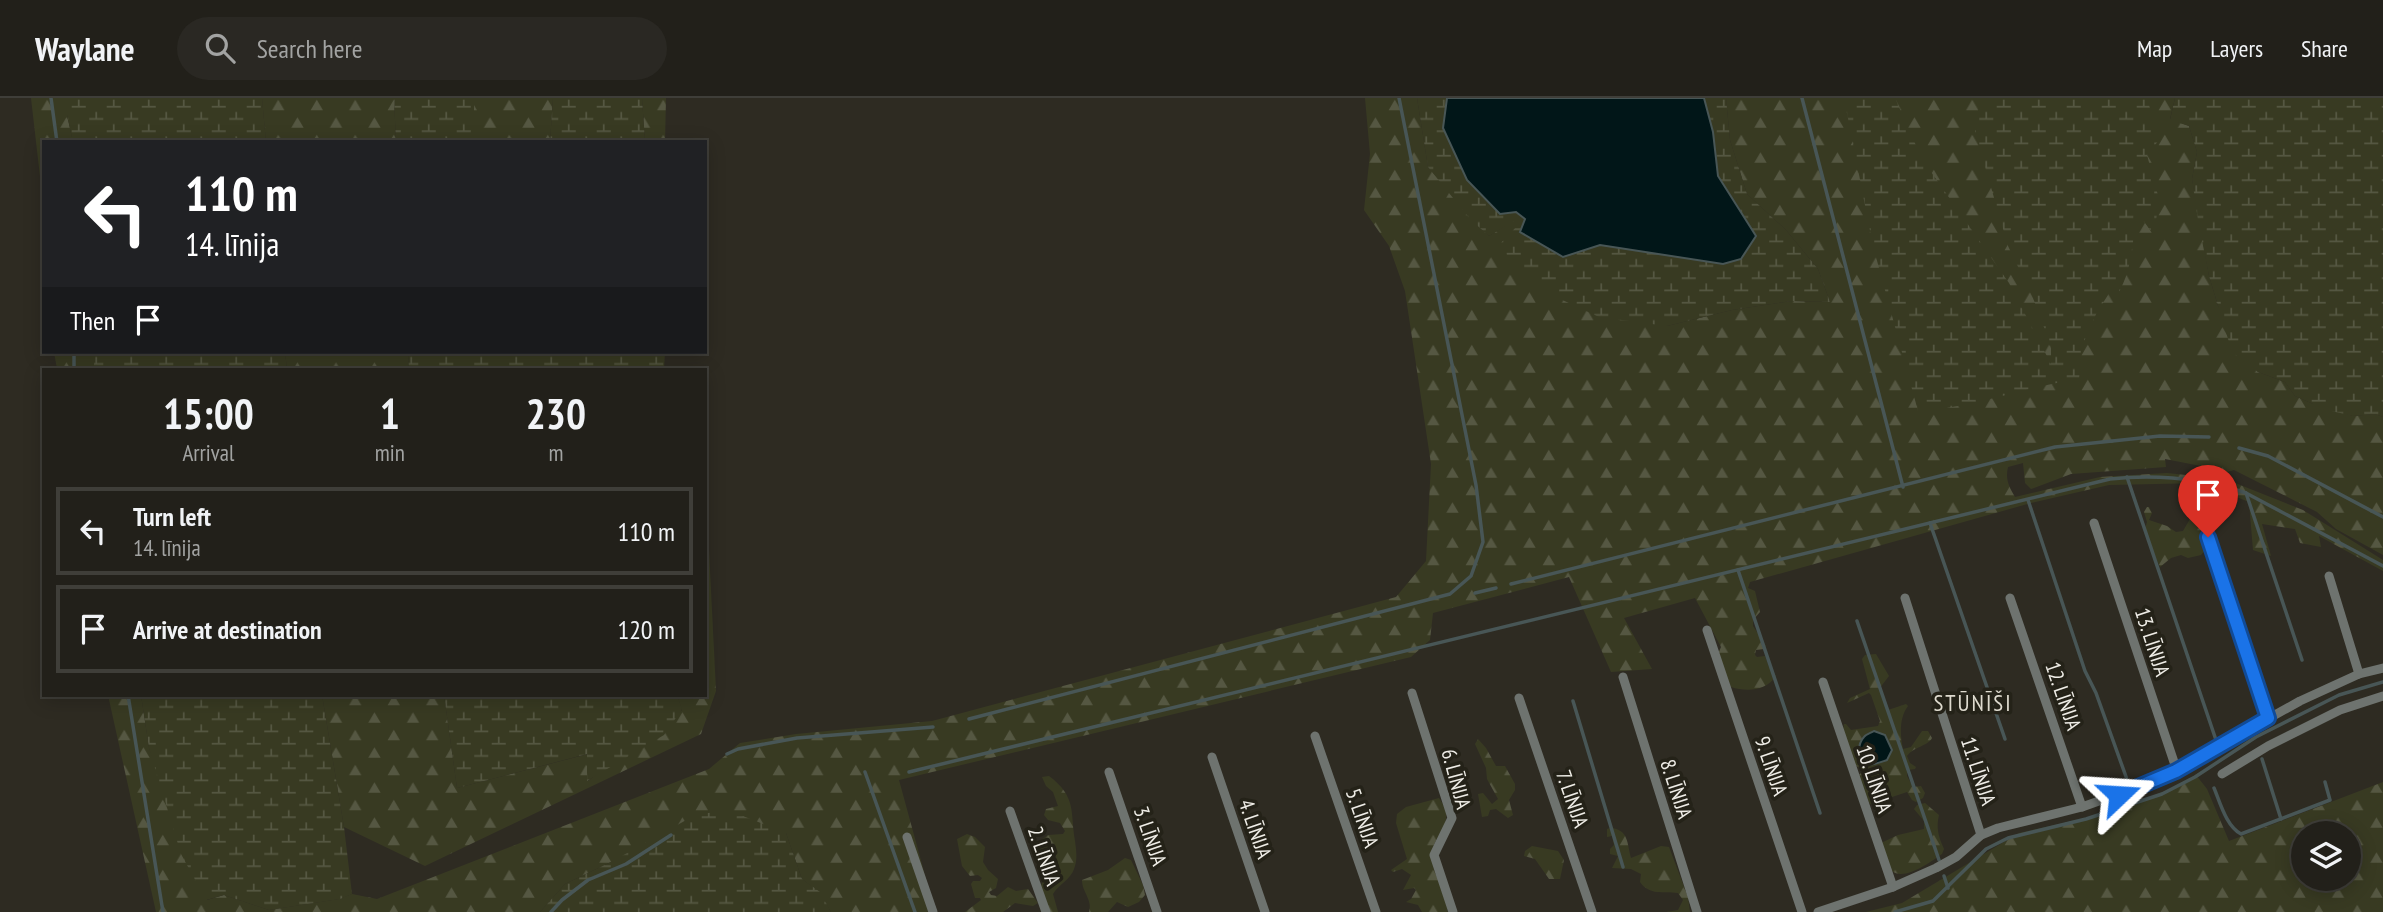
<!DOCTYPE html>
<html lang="en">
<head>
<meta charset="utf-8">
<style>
	body { margin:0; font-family:"PT Sans Narrow",sans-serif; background:#2a2823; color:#f1f3f6; height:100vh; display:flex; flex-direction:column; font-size:26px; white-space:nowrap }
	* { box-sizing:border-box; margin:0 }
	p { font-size:23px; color:#a2a3a2 }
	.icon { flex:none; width:38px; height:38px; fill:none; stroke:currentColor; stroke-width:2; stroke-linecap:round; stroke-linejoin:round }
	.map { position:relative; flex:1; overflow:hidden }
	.panel { position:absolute; left:42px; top:270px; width:665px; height:329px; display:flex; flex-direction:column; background:#22201a; border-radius:0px; box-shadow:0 4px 18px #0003,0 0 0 2px #3f3e39 }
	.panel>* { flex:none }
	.guide { position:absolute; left:42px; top:42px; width:665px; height:214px; border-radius:0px; box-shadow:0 4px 18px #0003,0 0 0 2px #3f3e39; background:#202124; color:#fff; overflow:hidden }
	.tools { position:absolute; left:2291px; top:723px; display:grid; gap:14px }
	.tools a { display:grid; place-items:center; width:70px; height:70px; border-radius:50%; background:#22201a; box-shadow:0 4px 18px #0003,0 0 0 2px #3f3e39; font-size:35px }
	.pin { position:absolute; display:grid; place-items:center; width:60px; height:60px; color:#fff; margin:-72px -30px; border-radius:50% 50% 50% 0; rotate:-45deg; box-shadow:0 0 7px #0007 }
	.pin .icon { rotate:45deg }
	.me { position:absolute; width:77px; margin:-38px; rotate:70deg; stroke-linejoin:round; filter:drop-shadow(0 0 5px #0008) }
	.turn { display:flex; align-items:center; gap:24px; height:147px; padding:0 28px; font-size:32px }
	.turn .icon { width:91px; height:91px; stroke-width:2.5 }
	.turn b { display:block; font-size:49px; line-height:60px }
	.then { display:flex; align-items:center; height:66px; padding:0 28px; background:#0003; gap:14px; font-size:26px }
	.eta { display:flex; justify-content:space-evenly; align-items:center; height:119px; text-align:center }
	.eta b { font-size:42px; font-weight:800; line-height:49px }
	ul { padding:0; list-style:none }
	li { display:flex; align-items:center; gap:21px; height:88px; margin:0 14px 10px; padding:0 14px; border:4px solid #3f3e39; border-radius:0px }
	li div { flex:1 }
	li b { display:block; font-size:26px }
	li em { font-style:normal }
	header { display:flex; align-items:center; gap:42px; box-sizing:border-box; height:98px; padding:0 35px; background:#22201a; border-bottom:2px solid #3f3e39 }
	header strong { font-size:33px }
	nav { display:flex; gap:38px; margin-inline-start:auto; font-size:24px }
	.search { width:490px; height:63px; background:#2a2823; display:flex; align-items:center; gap:18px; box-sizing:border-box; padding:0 24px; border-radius:38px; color:#a2a3a2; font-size:26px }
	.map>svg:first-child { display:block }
</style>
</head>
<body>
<header>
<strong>Waylane</strong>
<div class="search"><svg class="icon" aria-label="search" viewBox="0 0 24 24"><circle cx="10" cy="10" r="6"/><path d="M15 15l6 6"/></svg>Search here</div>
<nav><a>Map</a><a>Layers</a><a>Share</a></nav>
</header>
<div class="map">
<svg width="2383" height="814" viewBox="0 0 2383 814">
	<defs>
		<pattern id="forest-firs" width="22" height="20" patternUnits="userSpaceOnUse" patternTransform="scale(1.75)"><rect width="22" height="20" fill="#383a22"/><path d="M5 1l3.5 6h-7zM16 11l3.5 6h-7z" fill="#555742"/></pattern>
		<pattern id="wetland-marsh" width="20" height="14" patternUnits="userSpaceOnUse" patternTransform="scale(1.75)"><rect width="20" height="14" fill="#383a22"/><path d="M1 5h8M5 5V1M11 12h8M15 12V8" fill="none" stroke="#555742"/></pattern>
	</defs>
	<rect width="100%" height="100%" fill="#2e2b22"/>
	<!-- forest -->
	<g fill="url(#forest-firs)" fill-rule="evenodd">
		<polygon points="31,0 67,0 67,17 73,44 44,44 44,113"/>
		<polygon points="262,0 394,0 396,44 266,44"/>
		<polygon points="474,0 553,0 550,44 474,44"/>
		<polygon points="642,0 666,0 665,44 645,44"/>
		<path d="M1365,0H1417L1428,69L1489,138L1516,121L1667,228L1732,212L1792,203L1830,204L1818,171L1786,132L1747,96L1730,42L1726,0H2175L2170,21L2189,28L2197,54L2192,81L2209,178L2218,208L2258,274L2285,284L2295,298L2311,305L2353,318L2375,316L2383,319V457L2336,431L2317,414L2234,372L2220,376L2201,368L2165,361L2166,369L2071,376L2031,391L2025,385L2023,365L2008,369C2005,381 2009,389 2015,399L2100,379L2167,375L2196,378L2215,377L2303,412L2383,462V473L2319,438L2321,449L2300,445L2295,431L2262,426L2271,458L2253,452L2249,404L2202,385L2109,387L2031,405L1750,484L1748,490L1755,493L1760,514L1753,522V528L1766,548L1764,551L1756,552L1755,557L1757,559L1765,558L1769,569L1776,578C1766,593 1747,594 1731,589L1718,556L1721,549L1695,500L1624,520L1652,571L1611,574L1569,479L1433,515L1430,542L1411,559L899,682L935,814H831L819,794L802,781L786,735L611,764L565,786L540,814H156L108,597H141L149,650L207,802L224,797L269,812L339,801L352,796L377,801L709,671L740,645L796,636L932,623L1396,499L1426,463L1431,366L1405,193L1389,148L1364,112L1370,56Z"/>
		<polygon points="54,254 94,254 94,271 57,271"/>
		<polygon points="285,254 408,254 409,271 287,271"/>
		<polygon points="705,372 716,593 701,636 425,768 344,729 322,597 444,597 457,690 588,656 588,683 682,612 677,597 705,597"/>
		<polygon points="2147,409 2149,409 2152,415 2149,422 2167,428 2176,434 2183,433 2190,421 2194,420 2202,431 2207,450 2201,457 2188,460 2181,457 2171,460 2160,469 2144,434 2147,424 2144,414"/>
		<path d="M1876,556L1889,578L1879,591L1888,612L1906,606L1908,608C1899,620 1900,637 1903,651L1911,649L1922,633H1928L1932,640C1928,648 1913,649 1907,658L1910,665L1916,669L1915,671L1907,672V678L1913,689L1921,688L1925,695L1923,700L1916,704L1912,702L1907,694L1871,706L1869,705L1858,678L1862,674H1872L1869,671H1861L1854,666L1843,632L1844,626H1846L1851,632L1878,628L1880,623L1871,597L1869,595L1847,605L1850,600L1870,591L1862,561L1865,557Z"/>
		<polygon points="1478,641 1486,650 1496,668 1505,668 1515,686 1515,692 1509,702 1513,717 1508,720 1496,711 1490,712 1488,718 1482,719 1478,696 1483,695 1492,706 1498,701 1487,681 1486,670 1475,646"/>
		<path d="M2196,677L2207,691L2229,743L2383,684V814H1866L1902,805L2019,735L2100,717L2163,694ZM2303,735H2348V780H2303Z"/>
		<path d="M1049,678C1077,699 1070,714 1075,743C1076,752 1078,761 1074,771C1071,781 1058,787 1053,796L1058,814H1050L1040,790C1045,777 1056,771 1056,757L1054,754L1048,756L1036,750L1035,747L1048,737L1063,736L1065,733L1060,725L1048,722L1044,717L1046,711L1058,708L1053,694L1046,688L1042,679Z"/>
		<path d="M1439,700C1458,726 1434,734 1432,756C1431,770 1438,780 1444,792C1447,799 1446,807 1448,814H1422L1418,807L1406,804L1411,801L1416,792L1414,790L1403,792L1411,777L1402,771L1393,774L1391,772L1407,761L1396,725L1397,716L1406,709Z"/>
		<path d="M1925,705L1939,717C1936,729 1938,738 1944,751L1942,756C1932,763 1902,785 1891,772C1885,766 1884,753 1881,745L1898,737L1924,731V723L1914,711L1917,707Z"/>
		<path d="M1610,730C1629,731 1627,746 1631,760L1661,748L1669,749L1688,799L1690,814H1667L1678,812L1683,802L1678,795C1663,793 1650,798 1640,784L1641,776L1631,771L1612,770L1618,758L1610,756V751L1614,747L1612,738L1607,739V731Z"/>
		<polygon points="967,736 975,739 985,749 983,764 988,772 998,781 996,790 989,794 991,797 997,798 1008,789 1016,793 1028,791 1038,805 1033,808 1015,805 1003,814 965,814 981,802 980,800 975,800 971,786 973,783 980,783 982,780 978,777 970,778 962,768 957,741"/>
		<polygon points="1532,748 1558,753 1564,762 1560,781 1549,781 1535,761 1524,758 1525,753"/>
		<path d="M1125,760L1131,762L1143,787L1145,797L1139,804L1128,809L1117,804L1108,814H1089C1093,802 1082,794 1082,782L1108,772Z"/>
	</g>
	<!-- wetland -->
	<g fill="url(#wetland-marsh)">
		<polygon points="67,0 262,0 266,44 73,44 67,17"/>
		<polygon points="394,0 474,0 474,44 396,44"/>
		<polygon points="553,0 642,0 645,44 550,44"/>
		<polygon points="1417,0 1447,0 1443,30 1516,114 1563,158 1600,147 1723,166 1740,111 1718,78 1713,34 1704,0 1726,0 1730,42 1747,96 1786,132 1818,171 1830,204 1792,203 1732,212 1667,228 1599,219 1543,193 1498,148 1519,126 1516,122 1489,138 1470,121 1428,69"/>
		<path d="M1844,0H1895L1922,61L2009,185L2051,266V248L2033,200L2008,148L1975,34L1980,0H2147L2159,42L2147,57L2159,101L2154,137L2139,117C2130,145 2134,167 2119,194H2110L2097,214L2082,248L2079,281C2024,289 1973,310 1918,313L1873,148Z"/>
		<polygon points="2175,0 2383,0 2383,319 2375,316 2353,318 2327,312 2295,298 2285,284 2258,274 2232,254 2209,178 2198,122 2192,81 2197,54 2189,28 2170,22"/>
		<polygon points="94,254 285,254 287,271 94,271"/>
		<polygon points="408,254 665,254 664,271 409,271"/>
		<polygon points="141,597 322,597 344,729 352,796 340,801 269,812 224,797 206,802 181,756 149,650"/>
		<polygon points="444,597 677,597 682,611 664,637 587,683 587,656 457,690"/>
		<polygon points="730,713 786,735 802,781 820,794 831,814 540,814 565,786 611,764 697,716"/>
	</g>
	<!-- water -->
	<g fill="#011618" stroke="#485656" stroke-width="2">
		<polygon points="1447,0 1704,0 1713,34 1718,78 1756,138 1741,161 1723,166 1600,147 1563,159 1520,134 1525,121 1516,114 1500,116 1467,82 1443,30"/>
		<path d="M1874,633L1885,637L1892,652L1887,662C1881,664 1870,669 1864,666C1856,662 1858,645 1864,639C1866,636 1871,635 1874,633Z"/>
	</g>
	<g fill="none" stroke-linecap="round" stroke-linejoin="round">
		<!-- stream -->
		<g stroke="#485656" stroke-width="3.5">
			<polyline points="51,0 57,44"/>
			<polyline points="1802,0 1903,389"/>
			<polyline points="74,254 74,271"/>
			<polyline points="2239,350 2268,358 2383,419"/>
			<polyline points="2127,379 2216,642"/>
			<polyline points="2246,395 2302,562"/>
			<polyline points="2028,402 2085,573 2096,595 2129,687"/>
			<polyline points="1930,425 2005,641"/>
			<polyline points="1738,472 1820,715"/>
			<polyline points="1511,486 2055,349 2160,338 2209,339"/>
			<polyline points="1475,495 1496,490"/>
			<polyline points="1857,523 1939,762"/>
			<polyline points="128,597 163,814"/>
			<polyline points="1573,603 1623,769"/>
			<polyline points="969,621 1450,496 1471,478 1483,444 1476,387 1399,0"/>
			<polyline points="727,656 738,651 797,640 933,629"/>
			<polyline points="2262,661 2281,721"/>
			<polyline points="865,674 915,814"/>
			<path d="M909,674L2110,381C2158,376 2201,380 2246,395L2383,468"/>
			<path d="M2214,690C2220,704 2226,728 2241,736L2330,702L2325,684"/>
			<polyline points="1944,778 1948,790"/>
			<polyline points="551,814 562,802 588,782 626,766 671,737"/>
			<polyline points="1895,814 1933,803 1986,751 2008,740 2086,721 2162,696 2195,679 2256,639 2339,597 2383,584"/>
		</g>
		<!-- minor -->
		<g stroke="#6e736f" stroke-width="9">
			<polyline points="2094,425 2177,673"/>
			<polyline points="2208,439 2268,620"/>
			<polyline points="2329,478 2359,576"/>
			<polyline points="1905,500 1981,737"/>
			<polyline points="2010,500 2082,709"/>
			<polyline points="1707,532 1802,814"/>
			<polyline points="1623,579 1697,814"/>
			<polyline points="1823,584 1893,789"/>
			<polyline points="1412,595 1452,720 1434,757 1453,814"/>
			<polyline points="1519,600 1592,814"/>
			<polyline points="1315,638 1376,814"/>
			<polyline points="1212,659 1265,814"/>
			<polyline points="1109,674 1157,814"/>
			<polyline points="2222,676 2268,648 2340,612 2383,598"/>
			<polyline points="1010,713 1046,814"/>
			<polyline points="907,739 933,814"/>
			<polyline points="1818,814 1893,789 1936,770 1956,759 1981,737 1998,730 2082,709 2158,682 2300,603 2359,576 2383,570"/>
		</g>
	</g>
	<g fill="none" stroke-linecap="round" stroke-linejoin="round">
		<!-- route casing -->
		<g stroke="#114b97" stroke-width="18">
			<polyline id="route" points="2119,697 2176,673 2268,620 2208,439"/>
		</g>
		<!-- route -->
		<use href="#route" stroke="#1a73e8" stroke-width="12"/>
	</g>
	<g text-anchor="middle" stroke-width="7" stroke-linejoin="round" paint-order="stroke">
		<!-- street labels -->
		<g font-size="21" fill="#efede7" stroke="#242218">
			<text transform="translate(2152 544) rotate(72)" y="7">13. LĪNIJA</text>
			<text transform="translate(2063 598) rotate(71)" y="7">12. LĪNIJA</text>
			<text transform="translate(1771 668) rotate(71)" y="7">9. LĪNIJA</text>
			<text transform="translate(1978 673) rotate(72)" y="7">11. LĪNIJA</text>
			<text transform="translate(1456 681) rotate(75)" y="7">6. LĪNIJA</text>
			<text transform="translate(1874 681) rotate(71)" y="7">10. LĪNIJA</text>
			<text transform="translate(1676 691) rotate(72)" y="7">8. LĪNIJA</text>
			<text transform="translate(1572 701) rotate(71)" y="7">7. LĪNIJA</text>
			<text transform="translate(1362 720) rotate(71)" y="7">5. LĪNIJA</text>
			<text transform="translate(1255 731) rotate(71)" y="7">4. LĪNIJA</text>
			<text transform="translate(1150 738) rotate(71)" y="7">3. LĪNIJA</text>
			<text transform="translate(1044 758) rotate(71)" y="7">2. LĪNIJA</text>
		</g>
		<!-- neighbourhood labels -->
		<g font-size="23" letter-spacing="2" fill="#dedace" stroke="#242218">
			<text x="1973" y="613">STŪNĪŠI</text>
		</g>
	</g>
</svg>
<div class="tools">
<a><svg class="icon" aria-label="layers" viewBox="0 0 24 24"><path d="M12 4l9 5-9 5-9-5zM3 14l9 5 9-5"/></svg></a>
</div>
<div class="pin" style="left:2208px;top:439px;background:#d93025"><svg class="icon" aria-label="arrive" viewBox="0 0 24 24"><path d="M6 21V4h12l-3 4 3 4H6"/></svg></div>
<svg class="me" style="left:2119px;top:697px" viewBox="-20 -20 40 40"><path d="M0-17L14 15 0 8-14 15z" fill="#1a73e8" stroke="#fff" stroke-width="4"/></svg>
<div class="guide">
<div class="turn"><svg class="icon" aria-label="left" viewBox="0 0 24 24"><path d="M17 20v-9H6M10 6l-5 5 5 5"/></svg><div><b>110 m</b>14. līnija</div></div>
<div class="then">Then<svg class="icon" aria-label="arrive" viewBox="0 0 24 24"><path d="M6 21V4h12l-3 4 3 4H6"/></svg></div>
</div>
<section class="panel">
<div class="eta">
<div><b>15:00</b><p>Arrival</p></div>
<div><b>1</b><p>min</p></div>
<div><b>230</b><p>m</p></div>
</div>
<ul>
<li><svg class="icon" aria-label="left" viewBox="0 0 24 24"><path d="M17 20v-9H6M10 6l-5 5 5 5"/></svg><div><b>Turn left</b><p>14. līnija</p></div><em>110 m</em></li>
<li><svg class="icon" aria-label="arrive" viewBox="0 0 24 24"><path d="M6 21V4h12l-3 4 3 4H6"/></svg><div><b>Arrive at destination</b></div><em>120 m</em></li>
</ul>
</section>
</div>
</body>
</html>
